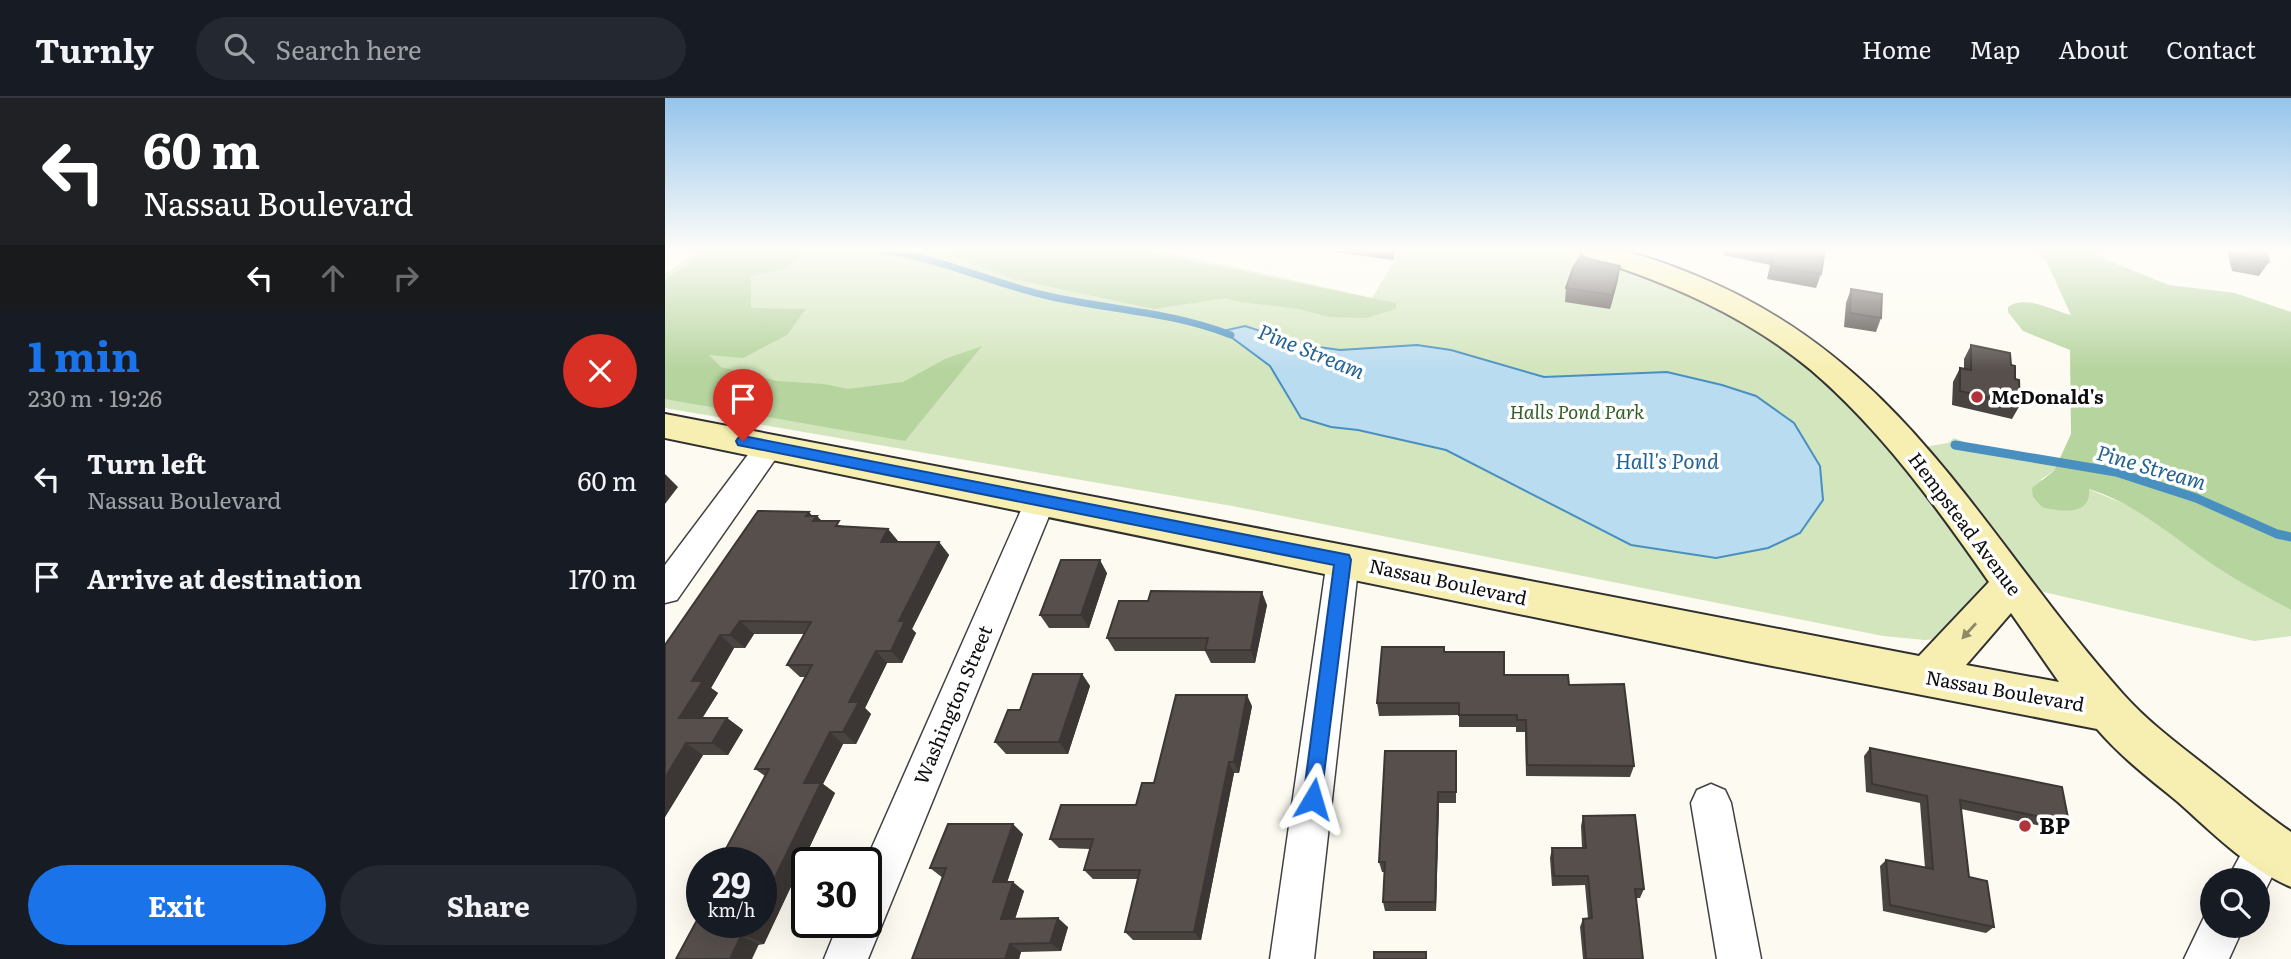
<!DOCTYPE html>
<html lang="en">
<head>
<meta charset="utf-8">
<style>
	body { margin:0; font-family:Literata,serif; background:#242831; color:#f1f3f6; height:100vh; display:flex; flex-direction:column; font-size:26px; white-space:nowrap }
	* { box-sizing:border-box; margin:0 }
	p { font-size:23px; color:#9ea1a6 }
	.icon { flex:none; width:38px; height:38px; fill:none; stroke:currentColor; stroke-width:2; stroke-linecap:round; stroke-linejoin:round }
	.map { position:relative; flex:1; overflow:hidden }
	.drawer { display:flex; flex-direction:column; background:#171b24; width:665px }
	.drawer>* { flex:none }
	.banner { background:#202124; color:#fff; overflow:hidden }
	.buttons { position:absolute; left:1535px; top:770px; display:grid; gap:14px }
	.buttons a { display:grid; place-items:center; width:70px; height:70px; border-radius:50%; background:#171b24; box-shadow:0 7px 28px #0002; font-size:35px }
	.speed { position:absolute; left:21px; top:749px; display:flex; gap:14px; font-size:35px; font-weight:700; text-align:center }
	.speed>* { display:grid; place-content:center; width:91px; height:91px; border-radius:50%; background:#171b24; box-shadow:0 7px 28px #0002; line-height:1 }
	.speed small { font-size:18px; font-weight:400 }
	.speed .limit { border:4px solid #111; border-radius:10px; background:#fff; color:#111 }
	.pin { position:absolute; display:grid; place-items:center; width:60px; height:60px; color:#fff; margin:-72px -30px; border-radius:50% 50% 50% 0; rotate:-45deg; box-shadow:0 0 7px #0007 }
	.pin .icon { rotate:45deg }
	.me { position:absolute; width:77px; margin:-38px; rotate:7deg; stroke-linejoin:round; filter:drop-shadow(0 0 5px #0008) }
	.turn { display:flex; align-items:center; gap:24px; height:147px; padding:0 28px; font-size:32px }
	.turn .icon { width:91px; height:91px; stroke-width:2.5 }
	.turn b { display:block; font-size:49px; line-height:60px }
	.lanes { display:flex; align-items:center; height:66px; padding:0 28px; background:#0003; justify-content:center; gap:35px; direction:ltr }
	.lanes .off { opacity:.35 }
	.round { display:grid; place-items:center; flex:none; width:74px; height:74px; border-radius:37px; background:#242831 }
	.headline { display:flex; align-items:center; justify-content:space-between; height:119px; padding:0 28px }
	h1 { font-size:42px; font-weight:700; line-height:52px; color:#1a73e8 }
	.button { display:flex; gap:14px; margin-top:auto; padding:14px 28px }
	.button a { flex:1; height:80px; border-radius:42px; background:#1a73e8; color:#fff; font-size:28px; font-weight:700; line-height:80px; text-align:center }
	.button a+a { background:#242831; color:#f1f3f6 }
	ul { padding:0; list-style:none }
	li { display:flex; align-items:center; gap:21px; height:98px; padding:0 28px }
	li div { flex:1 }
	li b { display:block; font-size:26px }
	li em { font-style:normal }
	header { display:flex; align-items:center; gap:42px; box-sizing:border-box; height:98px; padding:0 35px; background:#171b24; border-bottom:2px solid #363941 }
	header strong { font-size:33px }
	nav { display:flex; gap:38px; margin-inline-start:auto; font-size:24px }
	.search { width:490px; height:63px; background:#242831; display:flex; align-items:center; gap:18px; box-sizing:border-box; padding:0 24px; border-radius:38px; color:#9ea1a6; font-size:26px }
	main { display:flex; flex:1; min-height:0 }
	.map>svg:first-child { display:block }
</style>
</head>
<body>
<header>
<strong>Turnly</strong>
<div class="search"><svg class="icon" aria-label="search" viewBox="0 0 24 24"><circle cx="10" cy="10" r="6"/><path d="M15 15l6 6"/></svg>Search here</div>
<nav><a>Home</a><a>Map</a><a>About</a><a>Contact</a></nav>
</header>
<main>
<section class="drawer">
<div class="banner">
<div class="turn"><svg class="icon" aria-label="left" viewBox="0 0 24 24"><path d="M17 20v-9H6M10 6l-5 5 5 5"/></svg><div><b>60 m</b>Nassau Boulevard</div></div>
<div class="lanes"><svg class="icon" aria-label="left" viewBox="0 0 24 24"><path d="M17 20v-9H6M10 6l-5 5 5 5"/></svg><svg class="icon off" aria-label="ahead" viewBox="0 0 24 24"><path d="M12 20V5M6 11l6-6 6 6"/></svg><svg class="icon off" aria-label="right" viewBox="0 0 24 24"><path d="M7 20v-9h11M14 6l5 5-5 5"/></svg></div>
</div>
<div class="headline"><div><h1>1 min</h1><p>230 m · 19:26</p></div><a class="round" style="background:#d93025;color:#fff"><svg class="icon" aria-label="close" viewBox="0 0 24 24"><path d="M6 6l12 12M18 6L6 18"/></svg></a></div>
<ul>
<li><svg class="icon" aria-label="left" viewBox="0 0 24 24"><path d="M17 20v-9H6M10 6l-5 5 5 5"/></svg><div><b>Turn left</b><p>Nassau Boulevard</p></div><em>60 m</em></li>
<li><svg class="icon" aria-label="arrive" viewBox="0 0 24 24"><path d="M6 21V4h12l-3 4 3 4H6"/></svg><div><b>Arrive at destination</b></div><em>170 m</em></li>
</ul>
<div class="button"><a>Exit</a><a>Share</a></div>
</section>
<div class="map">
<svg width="1626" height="861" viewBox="0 0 1626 861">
	<rect width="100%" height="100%" fill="#fdfbf1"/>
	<!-- green -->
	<polygon fill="#d2e5bd" points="34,152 493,152 707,200 736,152 932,152 1111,229 1246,351 1283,345 1289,340 1305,346 1394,361 1389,373 1375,382 1423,391 1474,412 1556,472 1626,512 1626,538 1589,543 1344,486 1292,539 1260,542 1218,538 567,408 0,310 0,176"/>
	<!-- forest -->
	<g fill="#b6d49e">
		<polygon points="35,152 143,152 119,171 86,178 86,210 141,211 122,237 78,260 44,257 56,269 112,283 159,286 183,291 238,284 280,261 317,248 240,343 0,301 0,182 31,160"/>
		<polygon points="254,152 472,152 731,205 731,211 701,220 664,219 634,211 575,204 561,200 489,211 349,181 280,155"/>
		<path d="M1368,152H1425L1446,164L1504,187L1570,195L1626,214V512C1602,499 1578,486 1556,472C1512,443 1475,407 1424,391C1427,418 1395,414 1377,409L1368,399L1367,390L1389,373L1406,336L1405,252L1358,233L1343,214V209C1360,196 1389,213 1406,217L1380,160Z"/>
	</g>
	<!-- water -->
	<polygon fill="#badcf0" stroke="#4990c0" stroke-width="2" points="580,228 639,247 675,252 752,247 786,252 879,279 1002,274 1057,287 1091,298 1129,325 1155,368 1158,402 1135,435 1103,450 1051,460 966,447 781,352 693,332 666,329 636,320 605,268 558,233"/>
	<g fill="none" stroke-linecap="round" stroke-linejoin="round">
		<!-- stream-far1 -->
		<path stroke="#4990c0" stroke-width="7" d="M215,152C272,159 324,184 379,197C442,212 505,213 566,237"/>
		<!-- stream -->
		<polyline stroke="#4990c0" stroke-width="9" points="1290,347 1451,374 1531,400 1612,436 1626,439"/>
		<!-- street casing -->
		<g stroke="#414141" stroke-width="3">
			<g id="street">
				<polygon points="104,339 114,342 119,349 114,356 12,502 0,505 0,467 94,342"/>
				<polygon points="376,390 387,393 391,401 203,861 159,861 174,824 201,824 200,765 361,401 365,393"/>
				<polygon points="678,449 689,453 694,462 649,861 605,861 662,462 667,453"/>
				<polygon points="1046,686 1060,692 1066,705 1096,861 1052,861 1026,705 1032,692"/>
				<polygon points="1602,728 1616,734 1622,748 1598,797 1592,799 1592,782 1562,782 1588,734"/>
				<polygon points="1547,811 1547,828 1579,828 1564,861 1519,861 1542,813"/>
			</g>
		</g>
		<!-- secondary casing -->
		<g stroke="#303030" stroke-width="4">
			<path id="secondary" d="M915,152C959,148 992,162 1032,178C1241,264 1317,438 1458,596C1483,624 1513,646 1542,669C1570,691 1597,714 1626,734V789C1583,771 1548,735 1513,704C1485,681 1456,659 1432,631L1082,563L0,340V316L1254,558L1324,484C1271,408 1217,333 1146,272C1080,217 1000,183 919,158ZM1346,515L1394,584L1301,567Z"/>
		</g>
		<!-- street -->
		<use href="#street" fill="#fff" fill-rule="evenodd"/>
		<!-- secondary -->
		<use href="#secondary" fill="#f7efb2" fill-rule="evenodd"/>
	</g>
	<!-- wall -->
	<g fill="#4a4441">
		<polygon points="660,152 731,152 728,162 670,154"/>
		<polygon points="1059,152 1160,152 1156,176 1151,190 1102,181 1105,167 1058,157"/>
		<polygon points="1562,152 1601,152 1604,164 1594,178 1567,173"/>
		<polygon points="953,182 945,211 900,204 901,190"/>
		<polygon points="1186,191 1216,220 1211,234 1179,229 1181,205"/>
		<polygon points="1306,247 1346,267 1350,281 1355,307 1347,321 1287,307 1288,284 1295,270 1299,271 1299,261"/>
		<polygon points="147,418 152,418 157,423 178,428 223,431 233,444 274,444 284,457 247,531 251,535 237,565 222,565 200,610 206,616 191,646 178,646 158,686 170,695 99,846 11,861 63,764 56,760 100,678 90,671 141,579 135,579 122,567 139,536 89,536 80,550 69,550 46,590 53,595 37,620 62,620 78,632 63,657 38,657 0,719 0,547"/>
		<polygon points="442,475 424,530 384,530 375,517"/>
		<polygon points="602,507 590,565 546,565 540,553 450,553 442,540"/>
		<polygon points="779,554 839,577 904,587 969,668 965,679 861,678 860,634 851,634 851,629 794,629 794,617 714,618 712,605"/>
		<polygon points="417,576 425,588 403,656 341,656 330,644 355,612"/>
		<polygon points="587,608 574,675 569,675 536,842 468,842 460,834 473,781 428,781 419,772 425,751 394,750 385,741 471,707 489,685"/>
		<polygon points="1205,650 1404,725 1395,732 1296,711 1304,779 1329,829 1321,835 1218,813 1215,768 1221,762 1260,770 1255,705 1201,694 1199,658"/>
		<polygon points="791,653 791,705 774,705 771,813 720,813 718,804 720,774 717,774 714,764"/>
		<polygon points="918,718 979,791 975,800 971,800 978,861 918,861 915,829 918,821 923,820 920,787 887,788 885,760 887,750 917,750 916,728"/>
		<polygon points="358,736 342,784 359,793 350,821 403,829 396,853 356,854 354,861 278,780 265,770"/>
	</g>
	<!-- shaded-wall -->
	<g fill="#3c3735">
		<polygon points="728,152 731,152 728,162"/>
		<polygon points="955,168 953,182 945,211 947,197"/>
		<polygon points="0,376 13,389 0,406"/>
		<polygon points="144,414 150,421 152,418 163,431 141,418"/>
		<polygon points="223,431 234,444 216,444"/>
		<polygon points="274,444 284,457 247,531 251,535 237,565 226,553 234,523"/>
		<polygon points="435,462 442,475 424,530 416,517"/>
		<polygon points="597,494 602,507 590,565 586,552"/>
		<polygon points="75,523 89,536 80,550 65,537"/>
		<polygon points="55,537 69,550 46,590 53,595 30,632 14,620 27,583"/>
		<polygon points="211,553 222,565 200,610 206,616 191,646 178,634 184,604"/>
		<polygon points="417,576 425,588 403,656 394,644"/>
		<polygon points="582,597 587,608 574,675 569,664"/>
		<polygon points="62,620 78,632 63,657 47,645"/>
		<polygon points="165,634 178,646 158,686 170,695 99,846 82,838 88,824 96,824 96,808 139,685"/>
		<polygon points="21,645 38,657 0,719 0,680"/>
		<polygon points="564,664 569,675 536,842 529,834"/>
		<polygon points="773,694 774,705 771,813 770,804"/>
		<polygon points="348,726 358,736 339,794 328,784"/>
		<polygon points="348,784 359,793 347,830 336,821"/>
		<polygon points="393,820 403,829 396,853 385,845"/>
		<polygon points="76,838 94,846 87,861 65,861"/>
		<polygon points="345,846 356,854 354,861 340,861"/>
	</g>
	<!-- building -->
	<g fill="#564f4c" stroke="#3c3735" stroke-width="2">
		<polygon points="1102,152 1160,152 1156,176 1106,167 1109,153"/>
		<polygon points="1575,152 1601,152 1604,164 1577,159"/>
		<polygon points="915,159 955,168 947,197 901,190 908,170"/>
		<polygon points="1186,191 1217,196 1216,220 1185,215"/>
		<polygon points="1306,247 1345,255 1346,267 1350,268 1350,281 1354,282 1355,307 1295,293 1295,270 1306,272"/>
		<polygon points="93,413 144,414 141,418 152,418 148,423 174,423 171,428 223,431 216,444 274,444 234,523 240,523 226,553 211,553 184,604 194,604 178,634 165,634 139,685 156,685 96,808 96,765 63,765 65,760 56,760 104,671 90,671 147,567 122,567 146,524 75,523 65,537 55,537 27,583 38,583 14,620 62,620 47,645 21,645 0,680 0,547"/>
		<polygon points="396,462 435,462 416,517 375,517"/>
		<polygon points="486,493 597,494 586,552 540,552 543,540 442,540 454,503 483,503"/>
		<polygon points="717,549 779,549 779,554 839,554 839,577 903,577 904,587 959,586 969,668 862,667 861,622 852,622 852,617 794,617 794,605 712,605"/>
		<polygon points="368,576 417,576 394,644 330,644 343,612 355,612"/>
		<polygon points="511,597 582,597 569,664 564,664 529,834 460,834 475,772 419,772 428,741 385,741 396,707 471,707 477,685 489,685"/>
		<polygon points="1205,650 1397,689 1404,725 1295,702 1304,779 1322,783 1329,829 1225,807 1221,762 1268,771 1262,698 1207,686"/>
		<polygon points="720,653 791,653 791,694 773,694 770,804 718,804 720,764 714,764"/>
		<polygon points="970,717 979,791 970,791 978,861 921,861 918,821 927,820 923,778 889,778 887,750 921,750 918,718"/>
		<polygon points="283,726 348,726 328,784 348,784 336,821 393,820 385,845 345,846 340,861 247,861 281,770 265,770"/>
		<polygon points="37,813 37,824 88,824 82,838 76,838 65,861 11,861"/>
		<rect x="709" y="854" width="52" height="7"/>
	</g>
	<!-- one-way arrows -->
	<defs><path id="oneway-solid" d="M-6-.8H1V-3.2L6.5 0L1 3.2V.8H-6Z" transform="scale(1.75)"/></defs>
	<use fill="#8e8a68" href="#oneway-solid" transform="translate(1304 533) rotate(132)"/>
	<!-- sky -->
	<linearGradient id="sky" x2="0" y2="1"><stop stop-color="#95c4eb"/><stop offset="0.56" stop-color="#fefdf9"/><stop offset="1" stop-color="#fefdf9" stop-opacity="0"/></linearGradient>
	<rect width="1626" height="272" fill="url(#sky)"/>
	<!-- route -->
	<polygon fill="#1a73e8" stroke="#114b97" stroke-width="2" points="78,338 684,457 686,462 655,708 648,711 640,708 638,701 669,467 73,347 71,343 73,340"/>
	<!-- markers -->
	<g fill="#b0343a" stroke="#fff" stroke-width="2.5">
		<circle cx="1312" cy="299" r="7"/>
		<circle cx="1360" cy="728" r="7"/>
	</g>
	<g text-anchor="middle" stroke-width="7" stroke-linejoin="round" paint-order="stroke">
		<!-- poi labels -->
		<g font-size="19" font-weight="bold" fill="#0e0e0e" stroke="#fff" text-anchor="start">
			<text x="1326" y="306">McDonald's</text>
		</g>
		<!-- park labels -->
		<g font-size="19" font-style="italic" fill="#315f25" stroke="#fff">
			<text x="912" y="321">Halls Pond Park</text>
		</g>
		<!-- street labels -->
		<g font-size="19" fill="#0e0e0e" stroke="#fff">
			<text transform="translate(1300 426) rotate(53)" y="7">Hempstead Avenue</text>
			<text transform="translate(783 484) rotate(12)" y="7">Nassau Boulevard</text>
			<text transform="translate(1340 593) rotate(10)" y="7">Nassau Boulevard</text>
			<text transform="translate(288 607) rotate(-67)" y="7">Washington Street</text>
		</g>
		<!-- water labels -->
		<g font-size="21" font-style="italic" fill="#246393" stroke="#fff">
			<text transform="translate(646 254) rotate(22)" y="7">Pine Stream</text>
			<text x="1002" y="371">Hall's Pond</text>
			<text transform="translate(1486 370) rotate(16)" y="7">Pine Stream</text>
		</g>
		<!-- near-poi labels -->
		<g font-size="23" font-weight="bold" fill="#0e0e0e" stroke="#fff" text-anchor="start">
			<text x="1374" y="736">BP</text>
		</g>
	</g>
</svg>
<div class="buttons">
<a><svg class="icon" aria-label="search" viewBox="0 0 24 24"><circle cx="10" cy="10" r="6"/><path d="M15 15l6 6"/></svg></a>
</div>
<div class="speed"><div>29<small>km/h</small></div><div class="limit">30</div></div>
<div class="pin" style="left:78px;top:343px;background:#d93025"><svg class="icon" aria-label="arrive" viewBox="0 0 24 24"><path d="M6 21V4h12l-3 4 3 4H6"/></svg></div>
<svg class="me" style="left:648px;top:701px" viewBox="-20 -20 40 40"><path d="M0-17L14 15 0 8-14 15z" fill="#1a73e8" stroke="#fff" stroke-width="4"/></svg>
</div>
</main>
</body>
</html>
